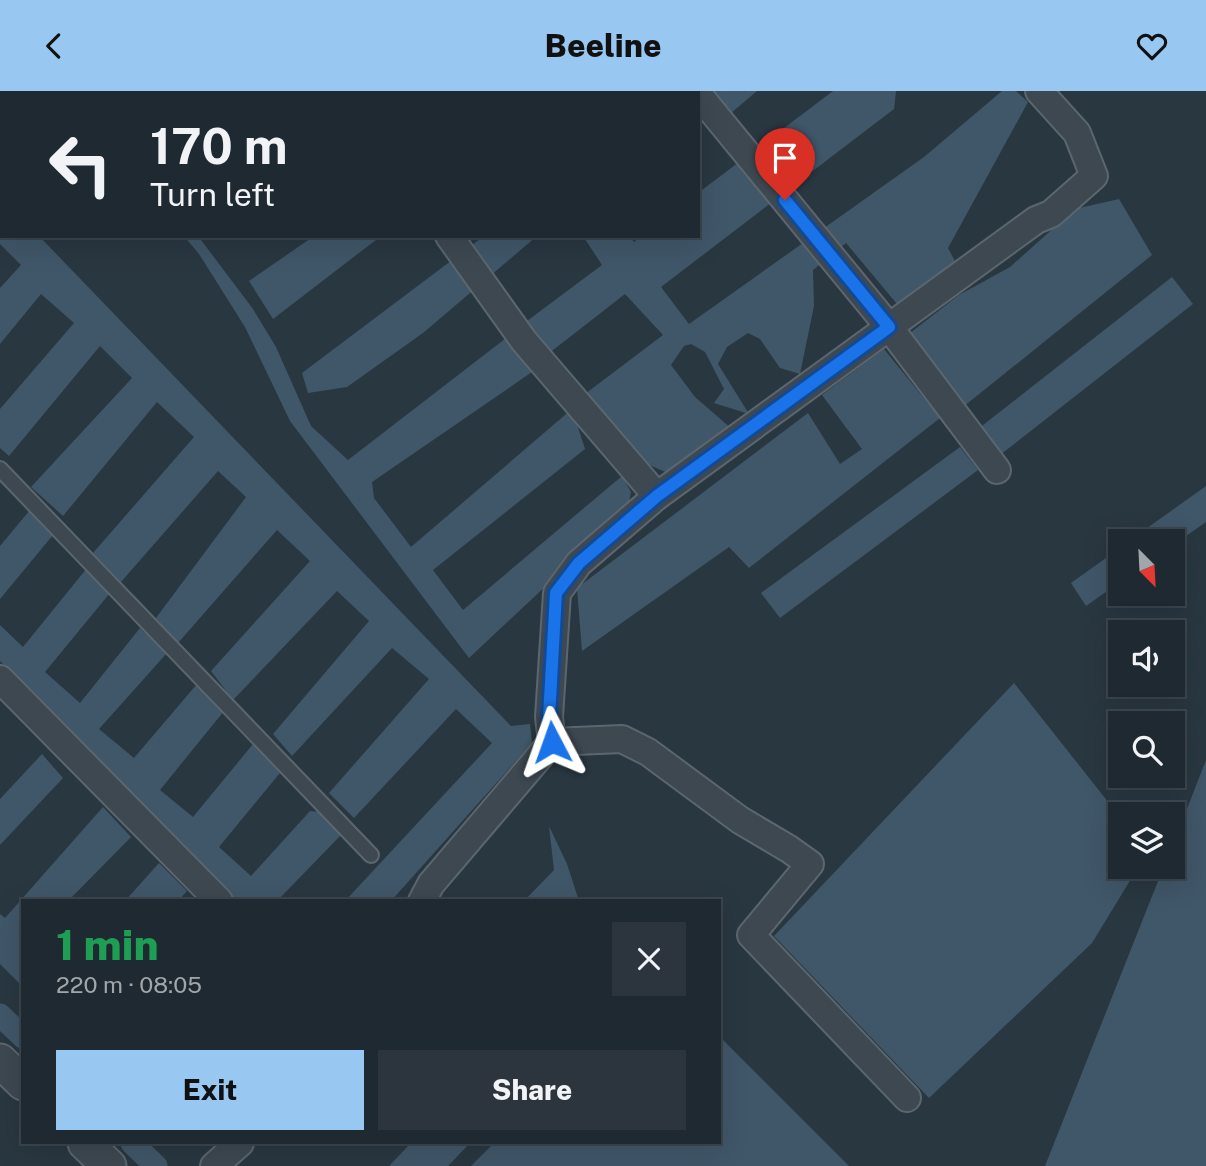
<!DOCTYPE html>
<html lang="en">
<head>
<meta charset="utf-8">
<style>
	body { margin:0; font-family:"Public Sans",sans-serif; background:#2c353d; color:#f1f3f6; height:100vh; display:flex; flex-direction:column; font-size:26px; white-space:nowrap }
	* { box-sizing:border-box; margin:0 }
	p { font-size:23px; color:#a1a6ab }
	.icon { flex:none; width:38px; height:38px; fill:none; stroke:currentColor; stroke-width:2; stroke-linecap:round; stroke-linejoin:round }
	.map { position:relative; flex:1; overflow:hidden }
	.details { position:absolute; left:21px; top:808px; width:700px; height:245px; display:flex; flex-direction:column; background:#1f2931; border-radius:0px; box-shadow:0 7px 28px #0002,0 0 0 2px #3c454d }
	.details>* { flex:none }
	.guide { position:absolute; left:0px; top:0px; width:700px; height:147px; box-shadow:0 7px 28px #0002,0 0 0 2px #3c454d; background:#1f2931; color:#f1f3f6; overflow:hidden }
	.needle { width:46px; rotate:156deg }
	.tools { position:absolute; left:1108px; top:438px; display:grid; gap:14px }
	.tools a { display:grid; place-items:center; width:77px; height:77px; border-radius:0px; background:#1f2931; box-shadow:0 7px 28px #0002,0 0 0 2px #3c454d; font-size:35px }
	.pin { position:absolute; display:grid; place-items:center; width:60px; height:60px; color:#fff; margin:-72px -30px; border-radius:50% 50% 50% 0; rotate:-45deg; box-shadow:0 0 7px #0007 }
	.pin .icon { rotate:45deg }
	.me { position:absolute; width:77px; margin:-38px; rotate:356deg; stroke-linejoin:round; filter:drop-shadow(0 0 5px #0008) }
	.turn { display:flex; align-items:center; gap:24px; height:147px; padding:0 35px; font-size:32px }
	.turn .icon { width:91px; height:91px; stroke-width:2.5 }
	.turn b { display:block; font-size:49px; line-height:60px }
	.round { display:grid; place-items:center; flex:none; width:74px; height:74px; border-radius:0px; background:#2c353d }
	.overview { display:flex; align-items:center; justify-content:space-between; height:119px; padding:0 35px }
	h1 { font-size:42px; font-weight:800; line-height:52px; color:#1e9e55 }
	.button { display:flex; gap:14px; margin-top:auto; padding:14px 35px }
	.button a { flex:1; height:80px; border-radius:0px; background:#98c7f2; color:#111; font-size:28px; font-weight:800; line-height:80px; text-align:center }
	.button a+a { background:#2c353d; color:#f1f3f6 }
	header { display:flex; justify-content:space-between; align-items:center; height:91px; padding:0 35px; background:#98c7f2; color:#111; font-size:32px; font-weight:800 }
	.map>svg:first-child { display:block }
</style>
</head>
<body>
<header><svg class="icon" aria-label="back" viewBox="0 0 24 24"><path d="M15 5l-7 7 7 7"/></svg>Beeline<svg class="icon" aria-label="heart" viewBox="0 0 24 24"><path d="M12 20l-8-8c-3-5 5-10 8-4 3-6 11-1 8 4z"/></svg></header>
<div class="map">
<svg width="1206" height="1075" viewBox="0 0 1206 1075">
	<rect width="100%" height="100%" fill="#293741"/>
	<!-- water -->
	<g fill="#405769">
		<polygon points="703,0 757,0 724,28"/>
		<polygon points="833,0 896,0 894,18 661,196 689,233 924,66 1002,0 1016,0 1028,11 948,157 958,176 902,219 846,152 813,179 814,215 800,283 780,277 760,248 748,242 727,256 718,273 749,323 714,312 724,298 705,261 691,253 684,255 671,274 695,306 733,339 668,382 640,370 581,306 663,244 625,203 548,263 523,233 602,174 583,145 629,145 634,151 641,145 698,145 698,102"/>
		<polygon points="0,104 2,145 39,145 511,635 530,633 532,652 391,810 345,810 492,652 456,618 354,727 329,702 429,588 392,557 292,665 273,643 369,530 337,500 233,609 211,580 310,470 277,439 178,552 156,527 246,406 218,380 121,491 93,462 194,346 157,311 63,425 31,396 132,287 100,255 9,365 0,357 0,318 74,232 41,203 0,253 0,197 21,174 0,153"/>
		<polygon points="1119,108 1152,164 963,316 910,242 959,204 1010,176 1075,118"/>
		<polygon points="184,145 198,145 253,218 276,256 311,335 348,369 510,244 532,281 372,391 374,407 411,456 572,318 585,358 433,479 463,519 622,385 631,401 628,418 469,567 290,330 245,236 199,163"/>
		<polygon points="314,145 381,145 273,228 249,190"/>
		<polygon points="484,145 537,145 423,242 347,296 308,302 302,282"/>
		<polygon points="1172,186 1193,213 1000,364 978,338"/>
		<polygon points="884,258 940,327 749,477 729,456 582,560 577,497 808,322 840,373 862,358 822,304"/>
		<polygon points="960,356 978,379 780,527 761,502"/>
		<polygon points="1206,395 1206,431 1173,454 1172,450 1129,450"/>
		<polygon points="30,419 53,444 0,508 0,455"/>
		<polygon points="1120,457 1120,491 1086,515 1071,492"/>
		<polygon points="87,477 110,502 45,581 80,612 140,537 167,562 99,638 134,667 197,593 224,620 160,699 193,726 253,653 280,682 219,756 251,785 310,720 321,721 341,744 277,810 234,810 0,570 0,534 23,556"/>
		<polygon points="1014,592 1120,726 1120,775 1131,775 1131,788 1092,852 929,1007 774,845"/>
		<polygon points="42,663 63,687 0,754 0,708"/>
		<polygon points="1206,669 1206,1075 1045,1075 1164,775 1172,775 1173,754"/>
		<polygon points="103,716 131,746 68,810 23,810 23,896 0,873 0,823 5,827"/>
		<polygon points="549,735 567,773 579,810 524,810 554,779"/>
		<polygon points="159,772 187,800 178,810 125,810"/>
		<polygon points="719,945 849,1075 471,1075 494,1052 719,1052"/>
		<polygon points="411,1052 470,1052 448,1075 389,1075"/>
	</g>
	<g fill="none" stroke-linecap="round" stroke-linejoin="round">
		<!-- canal -->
		<g stroke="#405769" stroke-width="23">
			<polyline points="0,924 23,946"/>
			<polyline points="132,1052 156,1075"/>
		</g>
		<!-- service casing -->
		<g stroke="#5b666f" stroke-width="18">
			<polyline id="service" points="0,378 371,764"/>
		</g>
		<!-- minor casing -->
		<g stroke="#5b666f" stroke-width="30">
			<g id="minor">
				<polyline points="339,0 340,2"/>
				<polyline points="698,3 889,236 997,379"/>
				<polyline points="449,145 524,250 657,405"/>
				<polyline points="0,588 219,810"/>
				<polyline points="552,651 549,626 557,502 579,472 657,405 1036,129 1051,123 1094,85 1077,42 1039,0"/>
				<polyline points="422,810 431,793 552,651 622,648 648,661 740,729 789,758 810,773 751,844 907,1007"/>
				<polyline points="214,1075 240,1052"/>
			</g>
		</g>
		<!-- tertiary casing -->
		<g stroke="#5b666f" stroke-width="37">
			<g id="tertiary">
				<polyline points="0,970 23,992"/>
				<polyline points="85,1052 109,1075"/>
			</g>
		</g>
		<!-- service -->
		<use href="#service" stroke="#3d4851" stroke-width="14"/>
		<!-- minor -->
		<use href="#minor" stroke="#3d4851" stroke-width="26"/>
		<!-- tertiary -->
		<use href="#tertiary" stroke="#3d4851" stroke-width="33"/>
	</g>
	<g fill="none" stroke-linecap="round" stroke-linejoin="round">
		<!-- route casing -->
		<g stroke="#114b97" stroke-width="18">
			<polyline id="route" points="552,651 549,626 556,502 579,472 657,405 889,236 785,109"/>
		</g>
		<!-- route -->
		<use href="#route" stroke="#1a73e8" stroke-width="12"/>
	</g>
</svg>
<div class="tools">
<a><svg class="needle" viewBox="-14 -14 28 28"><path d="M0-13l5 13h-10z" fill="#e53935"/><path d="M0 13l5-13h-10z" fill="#a1a6ab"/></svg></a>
<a><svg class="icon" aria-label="sound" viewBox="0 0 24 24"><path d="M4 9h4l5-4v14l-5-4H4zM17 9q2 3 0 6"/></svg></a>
<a><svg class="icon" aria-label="search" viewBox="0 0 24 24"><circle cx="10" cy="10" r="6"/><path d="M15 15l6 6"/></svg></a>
<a><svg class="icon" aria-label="layers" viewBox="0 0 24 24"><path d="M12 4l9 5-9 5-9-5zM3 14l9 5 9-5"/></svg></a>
</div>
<div class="pin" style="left:785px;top:109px;background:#d93025"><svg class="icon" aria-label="arrive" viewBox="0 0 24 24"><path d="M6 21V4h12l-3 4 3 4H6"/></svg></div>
<svg class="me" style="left:552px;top:651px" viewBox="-20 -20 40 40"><path d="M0-17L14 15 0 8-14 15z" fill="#1a73e8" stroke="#fff" stroke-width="4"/></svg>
<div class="guide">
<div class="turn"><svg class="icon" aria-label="left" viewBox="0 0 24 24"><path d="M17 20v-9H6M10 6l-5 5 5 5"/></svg><div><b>170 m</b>Turn left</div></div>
</div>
<section class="details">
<div class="overview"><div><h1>1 min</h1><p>220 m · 08:05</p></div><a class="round"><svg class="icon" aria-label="close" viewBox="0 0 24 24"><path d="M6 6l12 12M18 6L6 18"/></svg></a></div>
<div class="button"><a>Exit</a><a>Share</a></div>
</section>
</div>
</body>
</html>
